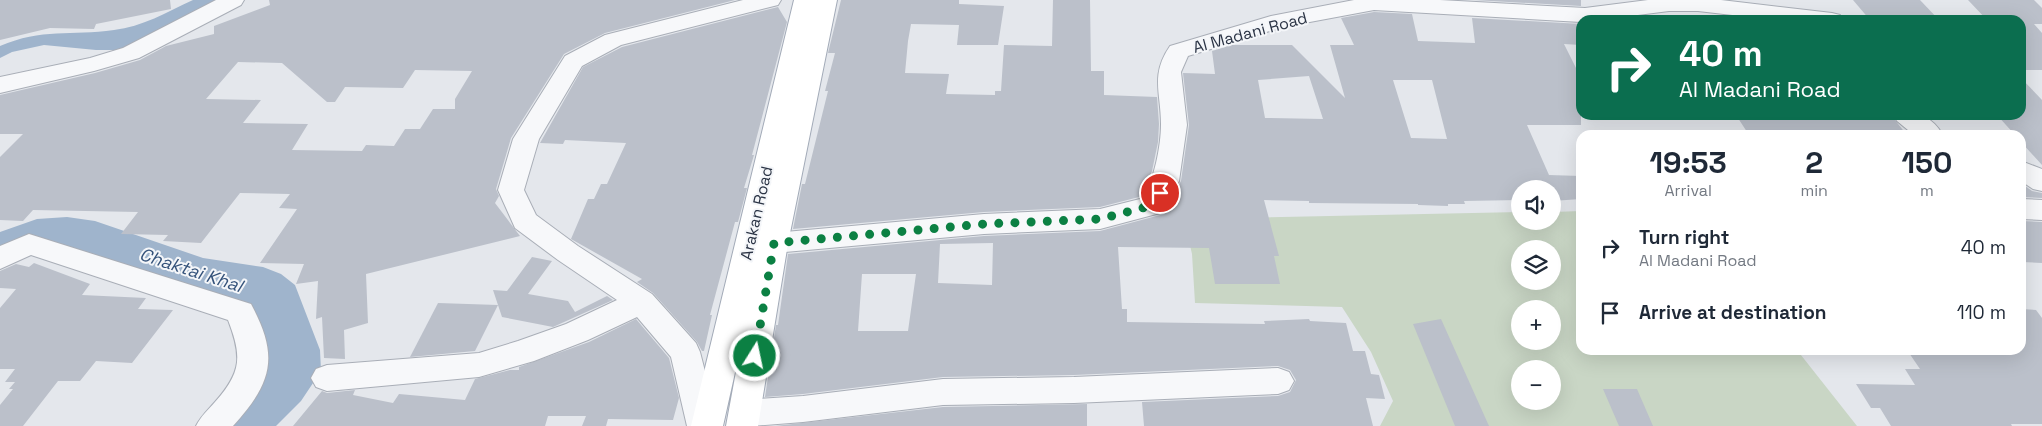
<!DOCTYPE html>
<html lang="en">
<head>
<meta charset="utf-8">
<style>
	body { margin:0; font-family:"Space Grotesk",sans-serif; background:#f2f2f3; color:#1f2937; height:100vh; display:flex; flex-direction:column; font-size:19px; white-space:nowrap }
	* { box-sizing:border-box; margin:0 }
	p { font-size:16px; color:#747a83 }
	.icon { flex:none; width:28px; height:28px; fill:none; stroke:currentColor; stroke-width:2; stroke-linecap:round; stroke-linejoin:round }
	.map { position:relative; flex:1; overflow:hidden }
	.panel { position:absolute; left:1576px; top:130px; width:450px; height:225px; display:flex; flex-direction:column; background:#fff; border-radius:15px; box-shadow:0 5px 20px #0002 }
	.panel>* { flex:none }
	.guide { position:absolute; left:1576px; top:15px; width:450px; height:105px; border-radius:15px; box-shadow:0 5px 20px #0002; background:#0b6e4f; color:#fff; overflow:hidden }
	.tools { position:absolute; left:1511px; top:180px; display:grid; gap:10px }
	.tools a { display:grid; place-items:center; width:50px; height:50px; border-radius:50%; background:#fff; box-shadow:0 5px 20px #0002; font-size:25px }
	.pin { position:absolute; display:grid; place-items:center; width:42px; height:42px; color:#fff; margin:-21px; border:2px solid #fff; border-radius:50%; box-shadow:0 1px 5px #0007 }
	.me { position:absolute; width:55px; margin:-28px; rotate:10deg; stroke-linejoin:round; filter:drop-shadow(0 0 4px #0008) }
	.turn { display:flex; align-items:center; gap:18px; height:105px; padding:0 20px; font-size:22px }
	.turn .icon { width:65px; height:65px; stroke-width:2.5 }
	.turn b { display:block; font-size:35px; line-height:42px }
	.eta { display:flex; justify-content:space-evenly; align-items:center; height:85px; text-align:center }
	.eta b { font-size:30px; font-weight:700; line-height:35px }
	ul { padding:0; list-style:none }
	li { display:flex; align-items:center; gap:15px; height:65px; padding:0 20px }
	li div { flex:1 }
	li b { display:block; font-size:19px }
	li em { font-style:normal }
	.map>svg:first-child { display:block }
</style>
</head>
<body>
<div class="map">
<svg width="2042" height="426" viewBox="0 0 2042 426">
	<rect width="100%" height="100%" fill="#e4e7ec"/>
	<!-- green -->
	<path fill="#c9d6c5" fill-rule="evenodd" d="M1581,211V350H1797L1857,426H1380L1393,401L1371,352L1342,307L1195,303L1192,254L1184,219L1520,212V221H1552L1553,212ZM1520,249H1552V281H1520ZM1520,309H1552V341H1520ZM1520,369H1552V401H1520Z"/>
	<!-- water -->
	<g fill="#9fb4cc">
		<path d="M193,0H221L162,31L118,50H96L44,45L12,52L0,58V46C42,28 71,36 114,30C142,27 167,12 193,0Z"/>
		<polygon points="67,217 95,221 203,258 263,267 281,274 295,285 320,350 321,371 301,401 276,426 232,426 248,409 262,384 249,312 73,249 0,253 0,232 37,219"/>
	</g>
	<!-- building -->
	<g fill="#bbc0ca" fill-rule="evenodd">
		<polygon points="0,0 170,0 171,9 96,24 94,29 50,28 0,40"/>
		<path d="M269,0H735L605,33L564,54L511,138L496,189L499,196L495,203L520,236L366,274L368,323L344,330L345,359L324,358L322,317L316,319L318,281L296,284L304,264L260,263L297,209L279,208L290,194L240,193L201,243L163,241L168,235L121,234L138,212L33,210L23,221L0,220V157L23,134H0V95L95,73L140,60L166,46L214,34V26L270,5ZM238,62L282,63L327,102H335L345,87L403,88L415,70L472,71L455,99V109H433L420,129H405L394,146L366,145L362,151L292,150L308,124L243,123L261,100L206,99Z"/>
		<polygon points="841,0 959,0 959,4 1004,6 998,45 957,45 959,25 911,24 908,41 905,73 949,74 946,94 995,95 995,91 1001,91 1004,45 1052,46 1053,0 1090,0 1091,71 1104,71 1104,95 1157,97 1159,124 1158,142 1152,171 1143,196 1100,207 984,212 793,229 802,184 805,184 828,91 825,91 835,53 828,53"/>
		<polygon points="1474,0 1581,0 1581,6"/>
		<polygon points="1853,0 1920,0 1939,20 1870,20"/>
		<polygon points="1968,0 2034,0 2042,8 2042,24 2034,24 2042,33 2042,70 2021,70 2021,20 1987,20"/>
		<polygon points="778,7 787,22 752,155 754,155 744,188 747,188 738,222 735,222 710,315 712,315 704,351 702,351 697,342 653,293 637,282 642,279 571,239 588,199 594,199 601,184 607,184 626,143 565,140 563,144 540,143 583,67 622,47"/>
		<path d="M1374,12L1412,14L1418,41L1475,43L1472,18L1581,24V45L1564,44L1581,78V125H1527L1549,175L1581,176V199L1552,201V189H1520V200L1464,201L1465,204H1448V206L1418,205V204L1309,203V201L1264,200L1279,256H1274L1280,284H1215L1209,248L1118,247L1122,309H1127V322L1265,324L1264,321L1309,319L1310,321L1346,323L1353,351H1365L1371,374L1379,375L1385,399L1366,398L1373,426H1144L1142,402L1278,396L1290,392L1296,380L1290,370L1278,366L1074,375L943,377L803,394L765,397L776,325H778L788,254L984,236L1100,231L1164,214L1181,181L1189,125L1183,73L1215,74L1212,51L1232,45H1292L1345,98L1330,45H1354L1341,18ZM1309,76L1323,119L1265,118L1258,80ZM1393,80H1432L1447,139L1411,138ZM993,243L992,285L938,283L940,244ZM862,274H916L908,331H858Z"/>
		<polygon points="2021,78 2042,100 2042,165 2021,142 2021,135 2015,135 1997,115 2021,115"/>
		<polygon points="1736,115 1891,115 1906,134 1842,132 1844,135 1749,135"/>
		<polygon points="2021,183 2032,191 2042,193 2042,198 2021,197"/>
		<polygon points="2021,221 2042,222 2042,263 2021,262"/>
		<polygon points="532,257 552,261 528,294 568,301 575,312 607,296 613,300 553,327 502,317 493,290 507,291"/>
		<polygon points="34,263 90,284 82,295 146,298 138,309 173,310 132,363 96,361 80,381 58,381 23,426 0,426 0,405 13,389 9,389 15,382 5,382 15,369 0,369 0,308 16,289 0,288 0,271 16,264 29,267"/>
		<polygon points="438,303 498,305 475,351 410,357"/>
		<polygon points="2021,309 2036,310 2042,318 2042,424 2011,424 2012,426 1891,426 1880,408 1871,408 1856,384 1915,385 1905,369 1920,369 1907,350 2021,350"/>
		<polygon points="636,319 669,358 679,398 673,420 608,419 606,426 582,426 586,416 548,416 545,426 293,426 322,391 327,393 355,390 353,395 393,403 399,394 465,400 475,379 510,370 519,370 519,367 589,342"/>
		<polygon points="1441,319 1489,426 1455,426 1413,324"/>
		<polygon points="1603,389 1637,389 1653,426 1619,426"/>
		<polygon points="1087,404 1087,426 775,426 943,407"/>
	</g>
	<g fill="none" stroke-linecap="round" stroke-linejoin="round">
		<!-- minor casing -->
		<g stroke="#a9aeb7" stroke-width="2">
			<g id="minor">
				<polygon points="216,0 244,0 241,5 139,58 94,71 0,93 0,77 90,58 123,48"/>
				<polygon points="743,0 781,0 778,5 621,45 582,66 539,139 524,190 536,215 578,246 652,294 696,343 700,352 719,426 687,426 671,357 637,317 588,340 534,361 479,377 327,391 316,387 311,378 316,369 327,365 479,353 518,341 566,324 617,300 558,260 515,228 498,190 513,139 565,56 605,35"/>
				<path d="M1354,0H1440L1585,8L1648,0H1721L1832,13L1840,15L1843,20H1775L1698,11H1669L1599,20H1581V22L1374,10L1283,27L1188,56L1181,72L1187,125L1179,181L1164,212L1100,229L984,234L774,253L764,250L760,243L764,236L774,233L984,214L1100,209L1144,198C1154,178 1161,147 1161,124C1161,93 1150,75 1170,46L1271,16Z"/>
				<path d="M1893,115C1917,115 1929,112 1943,135H1914L1897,121Z"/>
				<polygon points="2021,161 2042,169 2042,191 2033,189 2021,181"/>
				<polygon points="2021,199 2042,200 2042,220 2021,219"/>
				<path d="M29,234L251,304C279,356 273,382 233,426H196C201,416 208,410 215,402C242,372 242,356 228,320L31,255L0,269V246Z"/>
				<polygon points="1278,368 1289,372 1294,381 1289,390 1278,394 1074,403 943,405 803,422 751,426 734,422 729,413 734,404 745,400 803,396 943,379 1074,377"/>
			</g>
		</g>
		<!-- major casing -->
		<g stroke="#a3abb8" stroke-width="2">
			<polygon id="major" points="794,0 837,0 788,243 758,426 726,426 740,350 723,426 691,426"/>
		</g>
		<!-- minor -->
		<use href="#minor" fill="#f7f8fa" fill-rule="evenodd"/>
		<!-- major -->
		<use href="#major" fill="#fff" fill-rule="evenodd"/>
	</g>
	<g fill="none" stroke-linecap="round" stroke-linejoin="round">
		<!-- route -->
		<polyline stroke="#0b8043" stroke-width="9" stroke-dasharray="0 16.2" points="755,356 774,243 984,224 1100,219 1154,205 1160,193"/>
	</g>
	<g text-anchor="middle" stroke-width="4" stroke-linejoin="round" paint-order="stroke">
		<!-- street labels -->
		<g font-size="16" fill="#2b3445" stroke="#f4f6f9">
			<text transform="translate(1250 32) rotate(-15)" y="6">Al Madani Road</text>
			<text transform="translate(756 213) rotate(-77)" y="6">Arakan Road</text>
		</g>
		<!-- water labels -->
		<g font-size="18" font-style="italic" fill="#34527a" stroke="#f4f6f9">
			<text transform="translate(191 270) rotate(18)" y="6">Chaktai Khal</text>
		</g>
	</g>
</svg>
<div class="tools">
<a><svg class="icon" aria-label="sound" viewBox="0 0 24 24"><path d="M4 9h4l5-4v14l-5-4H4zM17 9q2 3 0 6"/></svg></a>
<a><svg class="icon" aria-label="layers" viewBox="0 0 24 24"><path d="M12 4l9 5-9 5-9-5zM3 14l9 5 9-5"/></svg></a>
<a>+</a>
<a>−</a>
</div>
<div class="pin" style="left:1160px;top:193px;background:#d93025"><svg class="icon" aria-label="arrive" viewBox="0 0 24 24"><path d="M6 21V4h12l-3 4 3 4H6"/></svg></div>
<svg class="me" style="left:755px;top:356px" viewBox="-20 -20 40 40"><circle r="17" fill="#0b8043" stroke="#fff" stroke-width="3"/><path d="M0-11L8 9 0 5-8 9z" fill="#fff"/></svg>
<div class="guide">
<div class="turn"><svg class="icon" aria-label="right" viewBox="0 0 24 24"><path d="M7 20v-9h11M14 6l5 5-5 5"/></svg><div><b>40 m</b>Al Madani Road</div></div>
</div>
<section class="panel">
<div class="eta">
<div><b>19:53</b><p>Arrival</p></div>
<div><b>2</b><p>min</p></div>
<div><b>150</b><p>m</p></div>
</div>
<ul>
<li><svg class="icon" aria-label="right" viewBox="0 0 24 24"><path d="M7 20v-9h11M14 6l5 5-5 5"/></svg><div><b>Turn right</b><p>Al Madani Road</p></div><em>40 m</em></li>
<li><svg class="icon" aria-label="arrive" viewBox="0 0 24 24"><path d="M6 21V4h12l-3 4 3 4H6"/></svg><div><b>Arrive at destination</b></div><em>110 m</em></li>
</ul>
</section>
</div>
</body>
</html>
